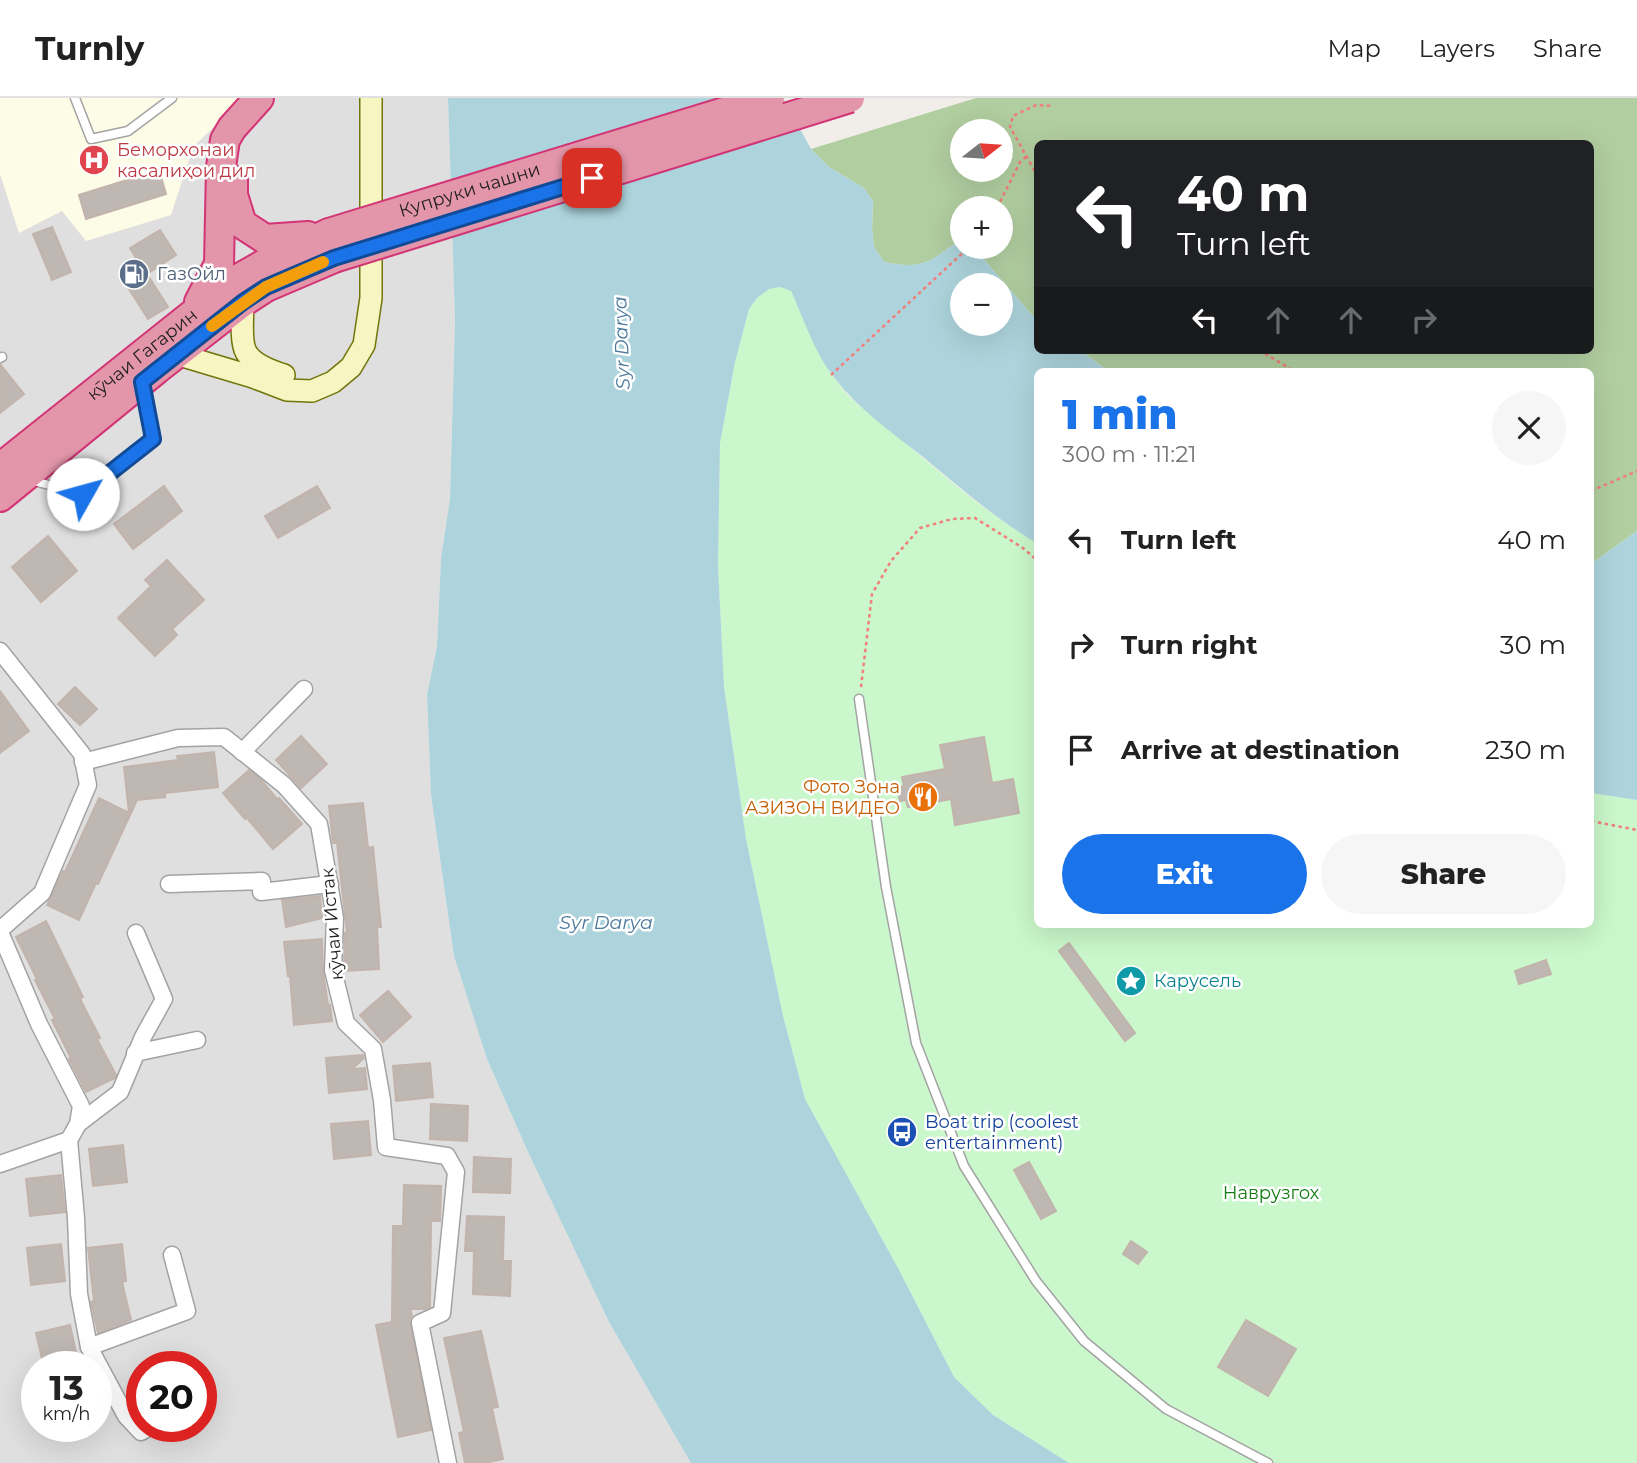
<!DOCTYPE html>
<html lang="en">
<head>
<meta charset="utf-8">
<style>
	body { margin:0; font-family:Montserrat,sans-serif; background:#f6f6f6; color:#222; height:100vh; display:flex; flex-direction:column; font-size:26px; white-space:nowrap }
	* { box-sizing:border-box; margin:0 }
	p { font-size:23px; color:#767676 }
	.icon { flex:none; width:38px; height:38px; fill:none; stroke:currentColor; stroke-width:2; stroke-linecap:round; stroke-linejoin:round }
	.map { position:relative; flex:1; overflow:hidden }
	.details { position:absolute; left:1034px; top:270px; width:560px; height:560px; display:flex; flex-direction:column; background:#fff; border-radius:10px; box-shadow:0 7px 28px #0002 }
	.details>* { flex:none }
	.hud { position:absolute; left:1034px; top:42px; width:560px; height:214px; border-radius:10px; box-shadow:0 7px 28px #0002; background:#202124; color:#fff; overflow:hidden }
	.needle { width:46px; rotate:73deg }
	.controls { position:absolute; left:950px; top:21px; display:grid; gap:14px }
	.controls a { display:grid; place-items:center; width:63px; height:63px; border-radius:50%; background:#fff; box-shadow:0 7px 28px #0002; font-size:35px }
	.speed { position:absolute; left:21px; top:1253px; display:flex; gap:14px; font-size:35px; font-weight:700; text-align:center }
	.speed>* { display:grid; place-content:center; width:91px; height:91px; border-radius:50%; background:#fff; box-shadow:0 7px 28px #0002; line-height:1 }
	.speed small { font-size:18px; font-weight:400 }
	.speed .limit { border:10px solid #d22; background:#fff; color:#111 }
	.pin { position:absolute; display:grid; place-items:center; width:60px; height:60px; color:#fff; margin:-30px; border-radius:14px; box-shadow:0 4px 10px #0006 }
	.me { position:absolute; width:77px; margin:-38px; rotate:52deg; stroke-linejoin:round; filter:drop-shadow(0 0 5px #0008) }
	.turn { display:flex; align-items:center; gap:24px; height:147px; padding:0 28px; font-size:32px }
	.turn .icon { width:91px; height:91px; stroke-width:2.5 }
	.turn b { display:block; font-size:49px; line-height:60px }
	.lanes { display:flex; align-items:center; height:66px; padding:0 28px; background:#0003; justify-content:center; gap:35px; direction:ltr }
	.lanes .off { opacity:.35 }
	.round { display:grid; place-items:center; flex:none; width:74px; height:74px; border-radius:37px; background:#f6f6f6 }
	.head { display:flex; align-items:center; justify-content:space-between; height:119px; padding:0 28px }
	h1 { font-size:42px; font-weight:800; line-height:52px; color:#1a73e8 }
	.cta { display:flex; gap:14px; margin-top:auto; padding:14px 28px }
	.cta a { flex:1; height:80px; border-radius:42px; background:#1a73e8; color:#fff; font-size:28px; font-weight:800; line-height:80px; text-align:center }
	.cta a+a { background:#f6f6f6; color:#222 }
	ul { padding:0; list-style:none }
	li { display:flex; align-items:center; gap:21px; height:105px; padding:0 28px }
	li div { flex:1 }
	li b { display:block; font-size:26px }
	li em { font-style:normal }
	header { display:flex; align-items:center; gap:42px; box-sizing:border-box; height:98px; padding:0 35px; background:#fff; border-bottom:2px solid #e0e0e0 }
	header strong { font-size:33px }
	nav { display:flex; gap:38px; margin-inline-start:auto; font-size:24px }
	.map>svg:first-child { display:block }
</style>
</head>
<body>
<header>
<strong>Turnly</strong>
<nav><a>Map</a><a>Layers</a><a>Share</a></nav>
</header>
<div class="map">
<svg width="1637" height="1365" viewBox="0 0 1637 1365">
	<rect width="100%" height="100%" fill="#f1eee9"/>
	<!-- residential -->
	<path fill="#e0dfdf" fill-rule="evenodd" d="M0,0H448L455,222L450,401L441,460L437,548L427,598L431,697L454,858L487,961L528,1054L609,1224L691,1365H0ZM37,1269H96V1328H37ZM142,1269H201V1328H142Z"/>
	<!-- education -->
	<polygon fill="#fdfce6" points="0,0 244,0 193,49 171,117 86,143 62,113 19,135 0,76"/>
	<!-- forest -->
	<path fill="#b1cea0" fill-rule="evenodd" d="M976,0H1637V433L1591,466V273H1108L1080,252H1591V46H1038V221L1031,216L987,165L975,149H1001V110H962V143C950,147 941,157 929,163C915,169 898,167 884,164L874,149L872,130L873,103L864,90L829,69L811,51ZM962,33H1001V72H962Z"/>
	<!-- park -->
	<path fill="#caf7cb" d="M780,189L791,193C806,225 818,260 840,288C855,307 878,322 897,338C942,376 987,416 1038,446V826H1591V695L1637,702V1365H1069L993,1317L954,1279L899,1172L805,1001L783,918L746,741L724,588L718,468L720,345L735,264L749,211L757,200L769,191Z"/>
	<!-- water -->
	<g fill="#add4dc" fill-rule="evenodd">
		<path d="M448,0H783L811,51L829,69L864,90L873,103L872,130L874,149L884,164C898,167 915,169 928,163C941,157 950,147 962,143V149H975L987,165L1031,216L1038,221V252H1080L1108,273H1038V446C996,421 959,389 922,358C891,334 853,307 831,275C814,253 803,219 791,193L780,189L769,191L757,200L749,211L735,264L720,345L718,468L724,589L746,741L783,918L805,1001L899,1172L954,1279L993,1317L1069,1365H691L609,1224L528,1054L487,961L454,858L431,697L427,597L437,548L441,460L450,401L455,222ZM962,187H1001V226H962Z"/>
		<polygon points="1637,433 1637,702 1591,695 1591,466"/>
	</g>
	<!-- building -->
	<g fill="#bfb7b2" stroke="#c2b4ac" stroke-width="2">
		<polygon points="159,72 166,96 86,121 79,97"/>
		<polygon points="52,129 71,174 52,182 33,136"/>
		<polygon points="160,132 176,157 147,176 168,209 148,221 120,177 139,165 130,150"/>
		<polygon points="0,266 24,296 0,315"/>
		<polygon points="164,388 182,413 133,451 114,426"/>
		<polygon points="317,388 330,410 278,440 265,418"/>
		<polygon points="48,438 77,473 41,504 12,469"/>
		<polygon points="167,462 204,502 172,531 177,537 155,558 118,520 151,488 145,482"/>
		<polygon points="75,589 97,611 80,627 58,606"/>
		<polygon points="0,593 29,633 0,655"/>
		<polygon points="301,638 327,666 301,690 276,662"/>
		<polygon points="984,639 992,685 1013,681 1019,715 955,727 951,701 908,709 906,702 900,703 897,689 904,688 902,679 945,671 940,647"/>
		<polygon points="214,654 218,689 165,695 165,699 137,702 98,786 96,785 79,822 47,807 63,773 65,774 99,700 129,715 124,669 178,662 177,658"/>
		<polygon points="249,672 262,683 277,701 279,700 302,726 273,751 247,720 245,721 223,695"/>
		<polygon points="363,705 368,750 373,749 381,829 377,829 379,871 344,873 345,835 347,835 337,745 333,745 329,708"/>
		<polygon points="320,798 322,820 286,829 282,802"/>
		<polygon points="46,823 83,899 80,901 100,940 97,941 116,977 115,980 86,994 69,961 71,960 52,922 55,921 35,882 37,881 16,839"/>
		<polygon points="322,841 323,874 328,907 330,907 332,923 294,927 290,878 288,878 284,844"/>
		<polygon points="1069,845 1135,935 1125,943 1059,853"/>
		<polygon points="1546,862 1551,876 1519,886 1515,873"/>
		<polygon points="388,893 411,919 383,944 360,917"/>
		<polygon points="363,957 364,960 352,971 365,970 367,991 329,995 326,960"/>
		<polygon points="430,965 433,999 396,1003 393,968"/>
		<polygon points="431,1006 468,1008 467,1043 430,1041"/>
		<polygon points="368,1023 371,1057 334,1061 331,1026"/>
		<polygon points="123,1047 127,1084 93,1088 89,1051"/>
		<polygon points="474,1059 511,1061 510,1095 473,1094"/>
		<polygon points="1029,1064 1056,1113 1041,1121 1014,1072"/>
		<polygon points="61,1077 65,1114 30,1118 26,1081"/>
		<polygon points="404,1087 441,1088 440,1123 431,1123 430,1209 425,1211 410,1211 412,1218 410,1223 431,1332 398,1339 376,1227 392,1224 393,1128 403,1128"/>
		<polygon points="467,1118 504,1119 503,1163 511,1163 510,1198 473,1196 474,1153 465,1153"/>
		<polygon points="1131,1143 1147,1154 1138,1166 1123,1156"/>
		<polygon points="61,1146 65,1183 31,1187 27,1150"/>
		<polygon points="122,1146 126,1183 122,1184 131,1222 98,1235 91,1204 94,1203 88,1150"/>
		<polygon points="1246,1222 1296,1251 1268,1298 1218,1269"/>
		<polygon points="70,1227 78,1264 57,1269 44,1269 36,1235"/>
		<polygon points="481,1233 498,1309 492,1310 503,1361 485,1365 465,1365 459,1335 464,1334 444,1240"/>
	</g>
	<g fill="none" stroke-linecap="round" stroke-linejoin="round">
		<!-- lane casing -->
		<g stroke="#a3a3a3" stroke-width="11">
			<g id="lane">
				<polyline points="75,0 91,41 128,33 172,0"/>
				<polyline points="0,260 2,259"/>
				<polyline points="30,382 83,396 153,341 143,288"/>
				<polyline points="859,601 886,789 916,945 964,1068 1036,1183 1084,1243 1166,1311 1268,1365"/>
			</g>
		</g>
		<!-- street casing -->
		<g stroke="#a3a3a3" stroke-width="19">
			<g id="street">
				<polyline points="0,553 82,656 88,687 42,795 0,832"/>
				<polyline points="242,654 304,591"/>
				<polyline points="83,664 178,640 224,639 284,687 319,726 335,820 333,872 346,925 373,951 382,1002 386,1049 447,1058 456,1074 442,1215 420,1225 448,1365"/>
				<polyline points="169,786 262,783 261,794 330,786"/>
				<polyline points="0,834 39,926 81,1008 78,1026 69,1042 76,1120 79,1196 89,1249 126,1318 141,1334 151,1328"/>
				<polyline points="135,955 197,942"/>
				<polyline points="78,1026 120,994 143,939 164,901 136,835"/>
				<polyline points="0,1066 69,1042"/>
				<polyline points="89,1249 187,1213 172,1157"/>
			</g>
		</g>
		<!-- secondary casing -->
		<g stroke="#71760c" stroke-width="24">
			<g id="secondary">
				<path d="M243,204C243,217 240,243 246,254C253,267 271,273 284,277"/>
				<polyline points="176,256 253,279 287,292 312,293 333,284 351,269 364,247 371,200 371,0"/>
			</g>
		</g>
		<!-- highway casing -->
		<g stroke="#d23475" stroke-width="32">
			<g id="highway">
				<polyline points="233,82 233,97 242,126 265,141 308,138"/>
				<polyline points="199,204 219,166 221,69 225,42 232,30 259,0"/>
				<path id="s1" d="M0,370L193,216L224,189L266,165L329,135"/>
				<polyline points="0,399 157,271 243,204 266,189 334,160"/>
			</g>
		</g>
		<!-- path -->
		<g stroke="#f27d79" stroke-width="2.5" stroke-dasharray="3.5 3.5" stroke-linecap="butt">
			<polyline points="1038,79 1010,29 1013,18 1036,7 1053,8"/>
			<polyline points="997,110 1020,64 1026,59"/>
			<polyline points="1259,252 1294,273"/>
			<polyline points="831,277 969,149"/>
			<polyline points="1591,393 1637,373"/>
			<polyline points="861,589 872,496 891,463 920,430 952,421 975,420 1023,450 1038,463"/>
			<polyline points="1591,723 1637,732"/>
		</g>
		<!-- lane -->
		<use href="#lane" stroke="#fff" stroke-width="8"/>
		<!-- street -->
		<use href="#street" stroke="#fff" stroke-width="16"/>
		<!-- secondary -->
		<use href="#secondary" stroke="#f7f6c2" stroke-width="21"/>
		<!-- highway -->
		<use href="#highway" stroke="#e396aa" stroke-width="28"/>
		<!-- highway-bridge casing -->
		<g stroke="#d23475" stroke-width="32" stroke-linecap="butt">
			<g id="highway-bridge">
				<path id="s2" d="M329,135L770,0"/>
				<polyline points="334,160 850,0"/>
			</g>
		</g>
		<!-- highway-bridge -->
		<use href="#highway-bridge" stroke="#e396aa" stroke-width="28"/>
	</g>
	<g fill="none" stroke-linecap="round" stroke-linejoin="round">
		<!-- route casing -->
		<g stroke="#114b97" stroke-width="18">
			<polyline id="route" points="83,396 153,341 142,284 243,204 266,189 334,160 592,80"/>
		</g>
		<!-- route -->
		<use href="#route" stroke="#1a73e8" stroke-width="12"/>
		<!-- slow -->
		<polyline stroke="#f59e0b" stroke-width="12" points="212,228 266,189 323,164"/>
	</g>
	<!-- icons -->
	<defs>
		<g id="hospital-disc" transform="scale(1.575)"><circle r="9.5" fill="#e0444e" stroke="#fff"/><path d="M-5-5h3v3.5h4V-5h3V5h-3V1.5h-4V5h-3Z" fill="#fff"/></g>
		<g id="fuel-disc" transform="scale(1.575)"><circle r="9.5" fill="#5c6f8a" stroke="#fff"/><path d="M-5.5-6h7V0h2V4h1.3V-2.5L3-4.5l.8-.8L6-3V5H2.5V1h-1V6h-7ZM-4.2-4.7v3.2H.2V-4.7Z" fill="#fff"/></g>
		<g id="restaurant-disc" transform="scale(1.575)"><circle r="9.5" fill="#e8710a" stroke="#fff"/><path d="M-5-6h1v4h1v-4h1v4h1v-4h1v5L-1.5 .5V6h-2V.5L-5-1ZM5-6V6H3V1.5H1.5Q1.5-4 5-6Z" fill="#fff"/></g>
		<g id="sight-disc" transform="scale(1.575)"><circle r="9.5" fill="#0f9aa8" stroke="#fff"/><path d="M0-6L1.8-2.2L6-1.7L2.9 1.2L3.7 5.4L0 3.3L-3.7 5.4L-2.9 1.2L-6-1.7L-1.8-2.2Z" fill="#fff"/></g>
		<g id="bus-disc" transform="scale(1.575)"><circle r="9.5" fill="#1a4fb4" stroke="#fff"/><path d="M-5-6H5V4H4V6H2V4H-2V6H-4V4H-5ZM-3.5-4V0h7V-4ZM-3.5 1.2v1.5H-2V1.2ZM2 1.2v1.5H3.5V1.2Z" fill="#fff"/></g>
	</defs>
	<g fill-rule="evenodd">
		<use href="#hospital-disc" x="94" y="62"/>
		<use href="#fuel-disc" x="134" y="176"/>
		<use href="#restaurant-disc" x="923" y="699"/>
		<use href="#sight-disc" x="1131" y="883"/>
		<use href="#bus-disc" x="902" y="1034"/>
	</g>
	<g text-anchor="middle" stroke-width="5" stroke-linejoin="round" paint-order="stroke">
		<!-- health labels -->
		<g font-size="18" fill="#be3a42" stroke="#fff" text-anchor="start">
			<text x="117" y="58">Беморхонаи<tspan x="117" dy="21">касалиҳои дил</tspan></text>
		</g>
		<!-- street labels -->
		<g font-size="18" fill="#222" stroke="#fff">
			<text dy="6" stroke="none"><textPath href="#s2" startOffset="147">Купруки чашни</textPath></text>
			<text dy="6" stroke="none"><textPath href="#s1" startOffset="182">кӯчаи Гагарин</textPath></text>
			<text transform="translate(332 826) rotate(-95)" y="6">кӯчаи Истак</text>
		</g>
		<!-- service labels -->
		<g font-size="18" fill="#4e5e75" stroke="#fff" text-anchor="start">
			<text x="157" y="182">ГазОйл</text>
		</g>
		<!-- food labels -->
		<g font-size="18" fill="#c56008" stroke="#fff" text-anchor="end">
			<text x="900" y="695">Фото Зона<tspan x="900" dy="21">АЗИЗОН ВИДЕО</tspan></text>
		</g>
		<!-- culture labels -->
		<g font-size="18" fill="#0d838f" stroke="#fff" text-anchor="start">
			<text x="1154" y="889">Карусель</text>
		</g>
		<!-- transit labels -->
		<g font-size="18" fill="#164399" stroke="#fff" text-anchor="start">
			<text x="925" y="1030">Boat trip (coolest<tspan x="925" dy="21">entertainment)</tspan></text>
		</g>
		<!-- park labels -->
		<g font-size="18" fill="#137d14" stroke="#fff">
			<text x="1271" y="1101">Наврузгох</text>
		</g>
		<!-- water labels -->
		<g font-size="19" font-style="italic" fill="#4c7a9d" stroke="#fff">
			<text transform="translate(621 245) rotate(-92)" y="7">Syr Darya</text>
			<text x="606" y="831">Syr Darya</text>
		</g>
	</g>
</svg>
<div class="controls">
<a><svg class="needle" viewBox="-14 -14 28 28"><path d="M0-13l5 13h-10z" fill="#e53935"/><path d="M0 13l5-13h-10z" fill="#767676"/></svg></a>
<a>+</a>
<a>−</a>
</div>
<div class="speed"><div>13<small>km/h</small></div><div class="limit">20</div></div>
<div class="pin" style="left:592px;top:80px;background:#d93025"><svg class="icon" aria-label="arrive" viewBox="0 0 24 24"><path d="M6 21V4h12l-3 4 3 4H6"/></svg></div>
<svg class="me" style="left:83px;top:396px" viewBox="-20 -20 40 40"><circle r="19" fill="#fff"/><path d="M0-13L10 11 0 6-10 11z" fill="#1a73e8"/></svg>
<div class="hud">
<div class="turn"><svg class="icon" aria-label="left" viewBox="0 0 24 24"><path d="M17 20v-9H6M10 6l-5 5 5 5"/></svg><div><b>40 m</b>Turn left</div></div>
<div class="lanes"><svg class="icon" aria-label="left" viewBox="0 0 24 24"><path d="M17 20v-9H6M10 6l-5 5 5 5"/></svg><svg class="icon off" aria-label="ahead" viewBox="0 0 24 24"><path d="M12 20V5M6 11l6-6 6 6"/></svg><svg class="icon off" aria-label="ahead" viewBox="0 0 24 24"><path d="M12 20V5M6 11l6-6 6 6"/></svg><svg class="icon off" aria-label="right" viewBox="0 0 24 24"><path d="M7 20v-9h11M14 6l5 5-5 5"/></svg></div>
</div>
<section class="details">
<div class="head"><div><h1>1 min</h1><p>300 m · 11:21</p></div><a class="round"><svg class="icon" aria-label="close" viewBox="0 0 24 24"><path d="M6 6l12 12M18 6L6 18"/></svg></a></div>
<ul>
<li><svg class="icon" aria-label="left" viewBox="0 0 24 24"><path d="M17 20v-9H6M10 6l-5 5 5 5"/></svg><div><b>Turn left</b></div><em>40 m</em></li>
<li><svg class="icon" aria-label="right" viewBox="0 0 24 24"><path d="M7 20v-9h11M14 6l5 5-5 5"/></svg><div><b>Turn right</b></div><em>30 m</em></li>
<li><svg class="icon" aria-label="arrive" viewBox="0 0 24 24"><path d="M6 21V4h12l-3 4 3 4H6"/></svg><div><b>Arrive at destination</b></div><em>230 m</em></li>
</ul>
<div class="cta"><a>Exit</a><a>Share</a></div>
</section>
</div>
</body>
</html>
